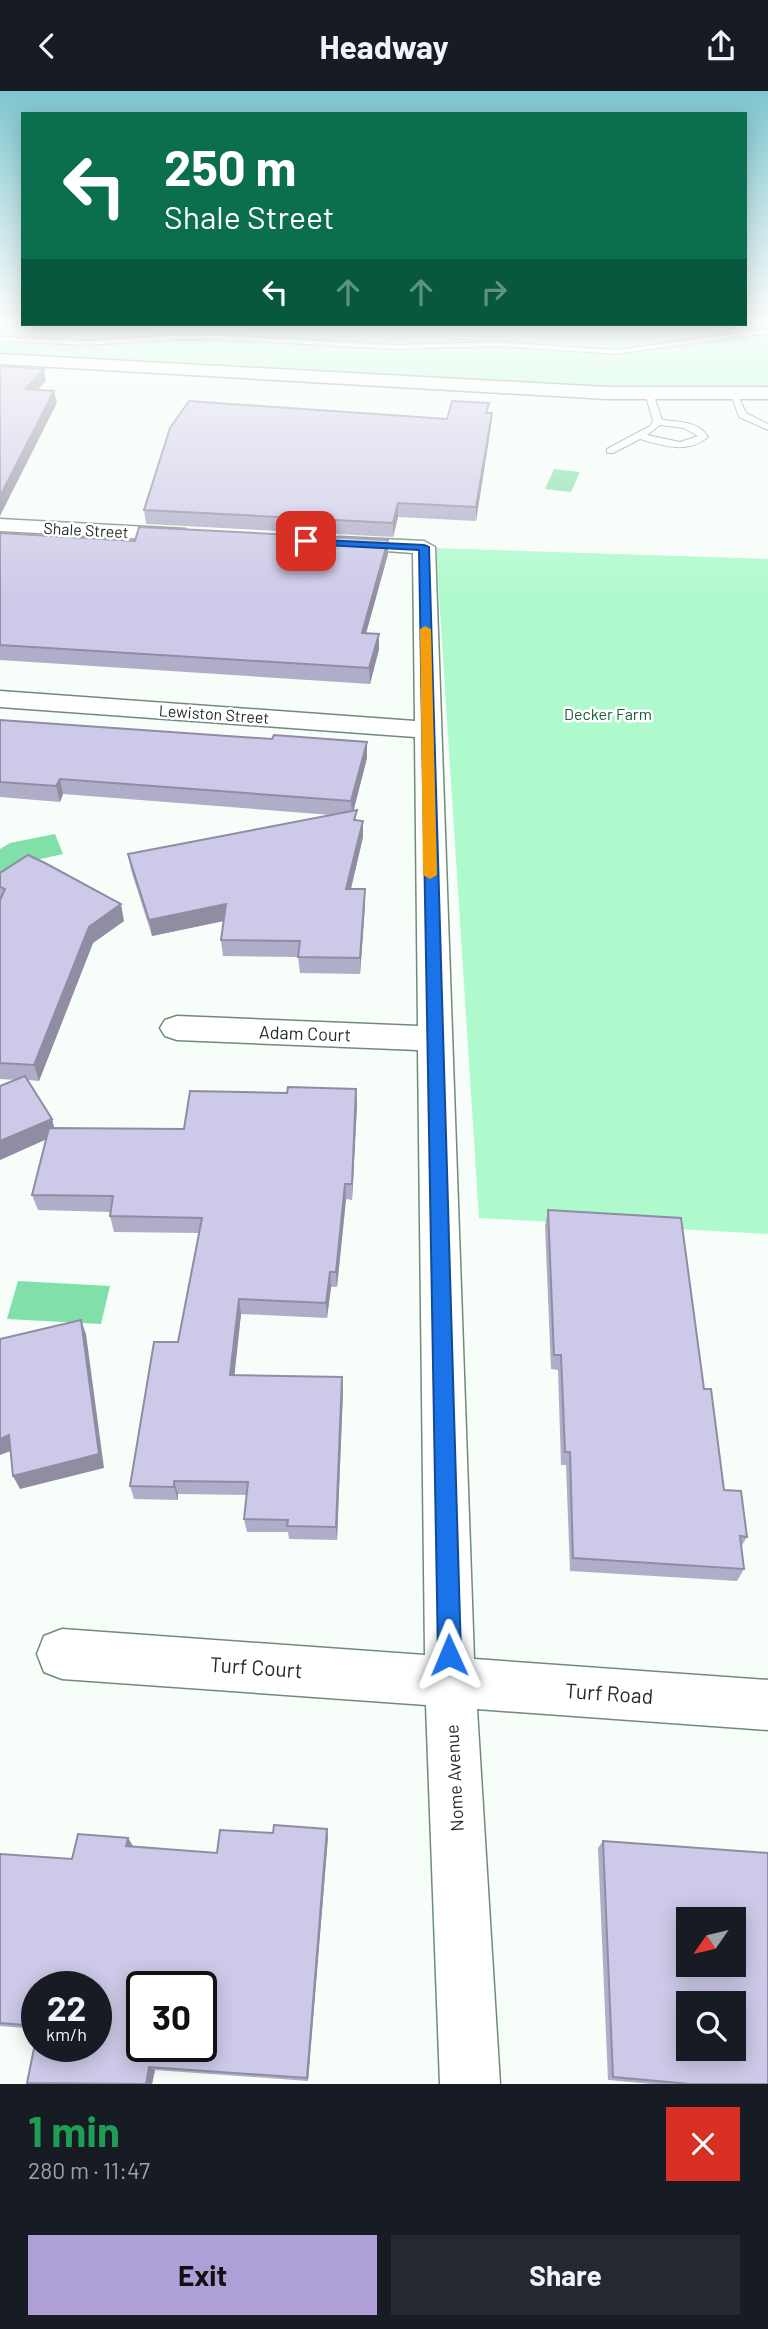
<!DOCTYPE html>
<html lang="en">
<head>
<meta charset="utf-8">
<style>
	body { margin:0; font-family:Barlow,sans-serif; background:#242831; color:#f1f3f6; height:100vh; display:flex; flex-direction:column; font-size:26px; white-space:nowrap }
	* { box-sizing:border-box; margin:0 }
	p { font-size:23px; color:#9ea1a6 }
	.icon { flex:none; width:38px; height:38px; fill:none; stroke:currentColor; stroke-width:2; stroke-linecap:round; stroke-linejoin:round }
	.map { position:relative; height:1993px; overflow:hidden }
	.side { display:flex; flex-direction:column; background:#171b24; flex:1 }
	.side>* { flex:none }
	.guide { position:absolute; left:21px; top:21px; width:726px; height:214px; border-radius:0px; box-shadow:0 4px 18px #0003; background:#0b6e4f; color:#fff; overflow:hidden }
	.needle { width:46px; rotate:236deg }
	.tools { position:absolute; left:676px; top:1816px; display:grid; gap:14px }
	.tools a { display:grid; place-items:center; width:70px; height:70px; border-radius:0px; background:#171b24; box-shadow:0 4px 18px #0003; font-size:35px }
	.speed { position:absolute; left:21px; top:1880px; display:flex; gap:14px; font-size:35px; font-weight:700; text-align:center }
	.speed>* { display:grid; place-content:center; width:91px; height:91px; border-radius:50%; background:#171b24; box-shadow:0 4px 18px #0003; line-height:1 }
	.speed small { font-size:18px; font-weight:400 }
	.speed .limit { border:4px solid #111; border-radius:10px; background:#fff; color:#111 }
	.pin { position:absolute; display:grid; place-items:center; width:60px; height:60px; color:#fff; margin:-30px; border-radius:14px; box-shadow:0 4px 10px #0006 }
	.me { position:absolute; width:77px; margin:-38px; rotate:359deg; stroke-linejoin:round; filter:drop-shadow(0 0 5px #0008) }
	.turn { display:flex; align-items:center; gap:24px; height:147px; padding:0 28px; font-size:32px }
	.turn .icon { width:91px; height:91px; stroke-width:2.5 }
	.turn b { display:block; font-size:49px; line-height:60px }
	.lanes { display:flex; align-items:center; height:66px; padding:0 28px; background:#0003; justify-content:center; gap:35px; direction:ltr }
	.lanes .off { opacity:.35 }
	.round { display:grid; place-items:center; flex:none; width:74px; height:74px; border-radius:0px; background:#242831 }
	.headline { display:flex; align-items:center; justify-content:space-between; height:119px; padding:0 28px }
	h1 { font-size:42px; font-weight:700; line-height:52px; color:#1e9e55 }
	.action { display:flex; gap:14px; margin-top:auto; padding:14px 28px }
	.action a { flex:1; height:80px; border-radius:0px; background:#ae9fd6; color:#111; font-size:28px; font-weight:700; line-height:80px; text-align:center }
	.action a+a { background:#242831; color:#f1f3f6 }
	header { display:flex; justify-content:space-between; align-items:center; height:91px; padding:0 28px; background:#171b24; font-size:32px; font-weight:700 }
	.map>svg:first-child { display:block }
</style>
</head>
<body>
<header><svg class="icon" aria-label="back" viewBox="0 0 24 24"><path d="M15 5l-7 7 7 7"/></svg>Headway<svg class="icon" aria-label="share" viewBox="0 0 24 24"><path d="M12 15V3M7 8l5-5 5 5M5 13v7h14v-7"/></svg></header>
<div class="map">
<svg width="768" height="1993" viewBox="0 0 768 1993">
	<rect width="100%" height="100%" fill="#f7fdf9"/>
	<!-- green -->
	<g fill="#aefacc">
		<polygon points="0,231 768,231 768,295 607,296 0,262"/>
		<polygon points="436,457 768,468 768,1143 479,1127"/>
	</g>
	<!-- water -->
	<g fill="#81dfa9">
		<polygon points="554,378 580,381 571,401 545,398"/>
		<polygon points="55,743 63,763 23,772 0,787 0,758 10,752"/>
		<polygon points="18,1190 110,1195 101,1233 7,1228"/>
	</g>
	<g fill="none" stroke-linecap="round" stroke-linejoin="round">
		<!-- lane casing -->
		<g stroke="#6f8c79" stroke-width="2">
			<g id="lane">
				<polygon points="768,238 768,242 616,263 498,255 395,258 232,249 180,248 87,254 0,250 0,246 87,250 180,244 232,245 395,254 498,251 616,259"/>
				<path d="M649,299L653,302L662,329C678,331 699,330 708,346C688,363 663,355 640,348L613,362H607V358L650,335L653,330L645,302ZM660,334L684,337L698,345L680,351L647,344Z"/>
				<polygon points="730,300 736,300 746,322 768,333 768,339 739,326"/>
			</g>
		</g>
		<!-- street casing -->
		<g stroke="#6f8c79" stroke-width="3">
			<g id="street">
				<polygon points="0,428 185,438 195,444 185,450 0,440"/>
				<polygon points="339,446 424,450 435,456 474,1568 768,1589 768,1639 477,1618 500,1993 440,1993 426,1614 62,1588 44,1581 37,1563 44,1545 62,1538 425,1564 418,959 177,949 165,945 160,937 165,929 177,925 418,935 415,646 0,616 0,600 415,630 413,462 332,456 328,452 332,448"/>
			</g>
		</g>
		<!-- secondary casing -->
		<g stroke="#6f8c79" stroke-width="3">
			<polygon id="secondary" points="0,263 607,296 768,296 768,308 607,308 0,273"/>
		</g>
		<!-- lane -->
		<use href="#lane" fill="#fff" fill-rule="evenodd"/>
		<!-- street -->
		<use href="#street" fill="#fff" fill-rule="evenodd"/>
		<!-- secondary -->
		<use href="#secondary" fill="#fff" fill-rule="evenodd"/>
	</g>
	<!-- wall -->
	<g fill="#b0adc8">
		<polygon points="488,322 492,322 491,335 476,430 398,426 393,446 146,433 144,419 447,328"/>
		<polygon points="0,442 135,450 388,449 388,463 366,542 379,543 379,558 370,593 0,569"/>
		<polygon points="0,629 272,648 367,651 367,667 353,720 363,746 351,798 365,798 365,814 360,883 300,882 298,866 223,865 221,849 224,830 152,845 131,779 128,763 331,724 63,703 60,711 0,706"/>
		<polygon points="0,782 124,830 93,852 39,990 28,989 52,1028 54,1037 184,1038 287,1002 356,998 357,1014 352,1109 346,1108 337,1196 331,1196 327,1227 241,1223 234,1284 342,1286 343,1300 337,1449 289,1448 288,1441 247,1441 244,1428 247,1404 178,1403 178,1409 134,1408 130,1395 178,1251 199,1142 114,1141 110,1125 111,1121 38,1119 32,1104 46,1048 0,1069 16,989 0,988"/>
		<polygon points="548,1119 704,1298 724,1399 747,1446 741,1456 744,1478 737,1490 570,1480 566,1374 561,1374 558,1279 551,1278 545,1135"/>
		<polygon points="327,1738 328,1746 308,1990 155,1979 152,1993 30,1993 27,1992 96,1955 37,1895 37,1938 0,1935 0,1763 72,1768 128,1747 133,1756 217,1762 273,1742"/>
		<polygon points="603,1750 768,1993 652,1993 608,1989 598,1757"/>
	</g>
	<!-- shaded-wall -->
	<g fill="#908da2">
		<polygon points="44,278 46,290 27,310 25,298"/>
		<polygon points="54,300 57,312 0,425 0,405"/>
		<polygon points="492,322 491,335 476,430 476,416"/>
		<polygon points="398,412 398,426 393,446 393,432"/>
		<polygon points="388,449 388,463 362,557 362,542"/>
		<polygon points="379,543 379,558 370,593 369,577"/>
		<polygon points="367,651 367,667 352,726 351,710"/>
		<polygon points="60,688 63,703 60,711 56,695"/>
		<polygon points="363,730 363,746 347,814 346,798"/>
		<polygon points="365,798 365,814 360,883 360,867"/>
		<polygon points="121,813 124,830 93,852 39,990 34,974 89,836"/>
		<polygon points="226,813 228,829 152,845 149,829"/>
		<polygon points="356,998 357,1014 352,1109 352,1093"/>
		<polygon points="52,1028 56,1044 0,1069 0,1050"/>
		<polygon points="345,1093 346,1108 337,1196 336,1181"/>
		<polygon points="330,1181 331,1196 327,1227 326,1212"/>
		<polygon points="239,1208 241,1223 233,1298 230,1284"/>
		<polygon points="81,1229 86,1243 104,1377 20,1398 13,1385"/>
		<polygon points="342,1286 343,1300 337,1449 336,1436"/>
		<polygon points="9,1344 16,1358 0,1364 0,1348"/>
		<polygon points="174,1390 178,1403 178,1409 174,1396"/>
		<polygon points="327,1738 328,1746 308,1990 307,1987"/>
		<polygon points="128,1747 133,1755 131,1763 126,1755"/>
		<polygon points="149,1976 155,1979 152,1993 146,1993"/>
	</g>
	<!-- building -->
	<g fill="#cdc9e8" stroke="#908da2" stroke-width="2" fill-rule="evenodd">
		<polygon points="0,275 44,278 25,298 54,300 0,405"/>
		<polygon points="189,310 447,328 452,310 489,312 486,322 492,322 476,416 398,412 393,432 144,419 170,337"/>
		<polygon points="139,436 388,449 362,542 379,543 369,577 0,554 0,442 135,450"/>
		<polygon points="0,629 272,648 274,644 367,651 351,710 60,688 56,695 0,691"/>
		<polygon points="357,719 354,729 363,730 346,798 365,798 360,867 298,866 300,850 221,849 226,813 149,829 128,763"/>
		<polygon points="28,764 45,772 121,813 89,836 34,974 0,972 0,809 5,798 0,796 0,782"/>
		<polygon points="25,985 52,1028 0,1050 0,995"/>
		<polygon points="288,996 356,998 352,1093 345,1093 336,1181 330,1181 326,1212 239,1208 230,1284 342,1286 336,1436 287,1435 288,1429 244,1428 248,1391 174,1390 174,1396 130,1395 154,1251 178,1251 202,1127 110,1125 113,1105 32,1104 49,1037 184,1038 190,1000 287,1002"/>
		<polygon points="548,1119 681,1127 704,1298 711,1298 724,1399 741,1400 747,1446 740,1445 744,1478 573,1467 570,1361 565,1361 561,1264 554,1264"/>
		<polygon points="81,1229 99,1363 13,1385 9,1344 0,1348 0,1248"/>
		<path d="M274,1734L327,1738L307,1987L149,1976L146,1993L27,1992L37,1943V1955H96V1895H37V1935L0,1932V1763L72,1768L78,1743L128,1747L126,1755L217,1762L220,1739L273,1742ZM142,1895H201V1955H142Z"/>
		<path d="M603,1750L768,1762V1993H690L613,1986ZM688,1829H733V1874H688ZM688,1913H733V1958H688Z"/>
	</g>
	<!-- sky -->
	<linearGradient id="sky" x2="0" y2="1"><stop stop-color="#7fc5cf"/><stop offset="0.45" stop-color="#fbfefc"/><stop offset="1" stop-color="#fbfefc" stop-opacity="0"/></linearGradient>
	<rect width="768" height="510" fill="url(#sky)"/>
	<!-- route -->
	<polygon fill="#1a73e8" stroke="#114b97" stroke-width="2" points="302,448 424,454 429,456 461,1564 457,1572 449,1576 441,1572 438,1564 419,459 306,453"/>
	<!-- slow -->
	<polygon fill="#f59e0b" points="425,535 431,538 437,784 430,788 423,784 420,538"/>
	<g text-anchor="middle" stroke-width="5" stroke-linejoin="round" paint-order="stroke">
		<!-- far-street labels -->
		<g font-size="16" fill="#1e2a22" stroke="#fff">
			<text transform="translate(86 439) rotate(3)" y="6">Shale Street</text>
			<text transform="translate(214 623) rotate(4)" y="6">Lewiston Street</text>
		</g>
		<!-- far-park labels -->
		<g font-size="16" fill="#195e3c" stroke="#fff">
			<text x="608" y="629">Decker Farm</text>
		</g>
		<!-- street labels -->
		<g font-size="18" fill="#1e2a22" stroke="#fff">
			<text transform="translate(305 943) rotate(2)" y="6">Adam Court</text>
			<text transform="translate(455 1687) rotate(-93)" y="6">Nome Avenue</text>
		</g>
		<!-- near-street labels -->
		<g font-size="21" fill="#1e2a22" stroke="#fff">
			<text transform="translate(256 1577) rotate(4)" y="7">Turf Court</text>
			<text transform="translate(609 1603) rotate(4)" y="7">Turf Road</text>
		</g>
	</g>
</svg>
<div class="tools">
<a><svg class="needle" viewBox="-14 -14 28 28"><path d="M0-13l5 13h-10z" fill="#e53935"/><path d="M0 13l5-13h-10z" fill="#9ea1a6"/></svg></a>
<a><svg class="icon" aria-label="search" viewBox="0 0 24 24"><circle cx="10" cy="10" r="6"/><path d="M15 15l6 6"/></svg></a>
</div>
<div class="speed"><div>22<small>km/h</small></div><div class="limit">30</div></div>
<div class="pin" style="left:306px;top:450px;background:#d93025"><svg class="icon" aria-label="arrive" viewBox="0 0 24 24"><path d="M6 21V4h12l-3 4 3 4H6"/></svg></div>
<svg class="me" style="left:449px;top:1564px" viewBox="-20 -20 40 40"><path d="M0-17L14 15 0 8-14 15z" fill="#1a73e8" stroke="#fff" stroke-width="4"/></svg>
<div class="guide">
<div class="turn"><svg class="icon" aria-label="left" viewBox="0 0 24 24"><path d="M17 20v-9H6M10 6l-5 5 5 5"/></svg><div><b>250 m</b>Shale Street</div></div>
<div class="lanes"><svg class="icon" aria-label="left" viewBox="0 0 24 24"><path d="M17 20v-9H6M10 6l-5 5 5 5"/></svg><svg class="icon off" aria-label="ahead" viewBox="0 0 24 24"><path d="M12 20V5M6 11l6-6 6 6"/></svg><svg class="icon off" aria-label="ahead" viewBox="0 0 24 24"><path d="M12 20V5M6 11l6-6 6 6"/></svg><svg class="icon off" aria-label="right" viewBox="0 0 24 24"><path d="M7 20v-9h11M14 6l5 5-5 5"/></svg></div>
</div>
</div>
<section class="side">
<div class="headline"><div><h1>1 min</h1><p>280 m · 11:47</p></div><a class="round" style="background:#d93025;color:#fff"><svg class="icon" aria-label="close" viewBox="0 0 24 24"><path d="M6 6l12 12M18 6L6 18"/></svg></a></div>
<div class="action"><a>Exit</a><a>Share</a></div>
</section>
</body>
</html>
